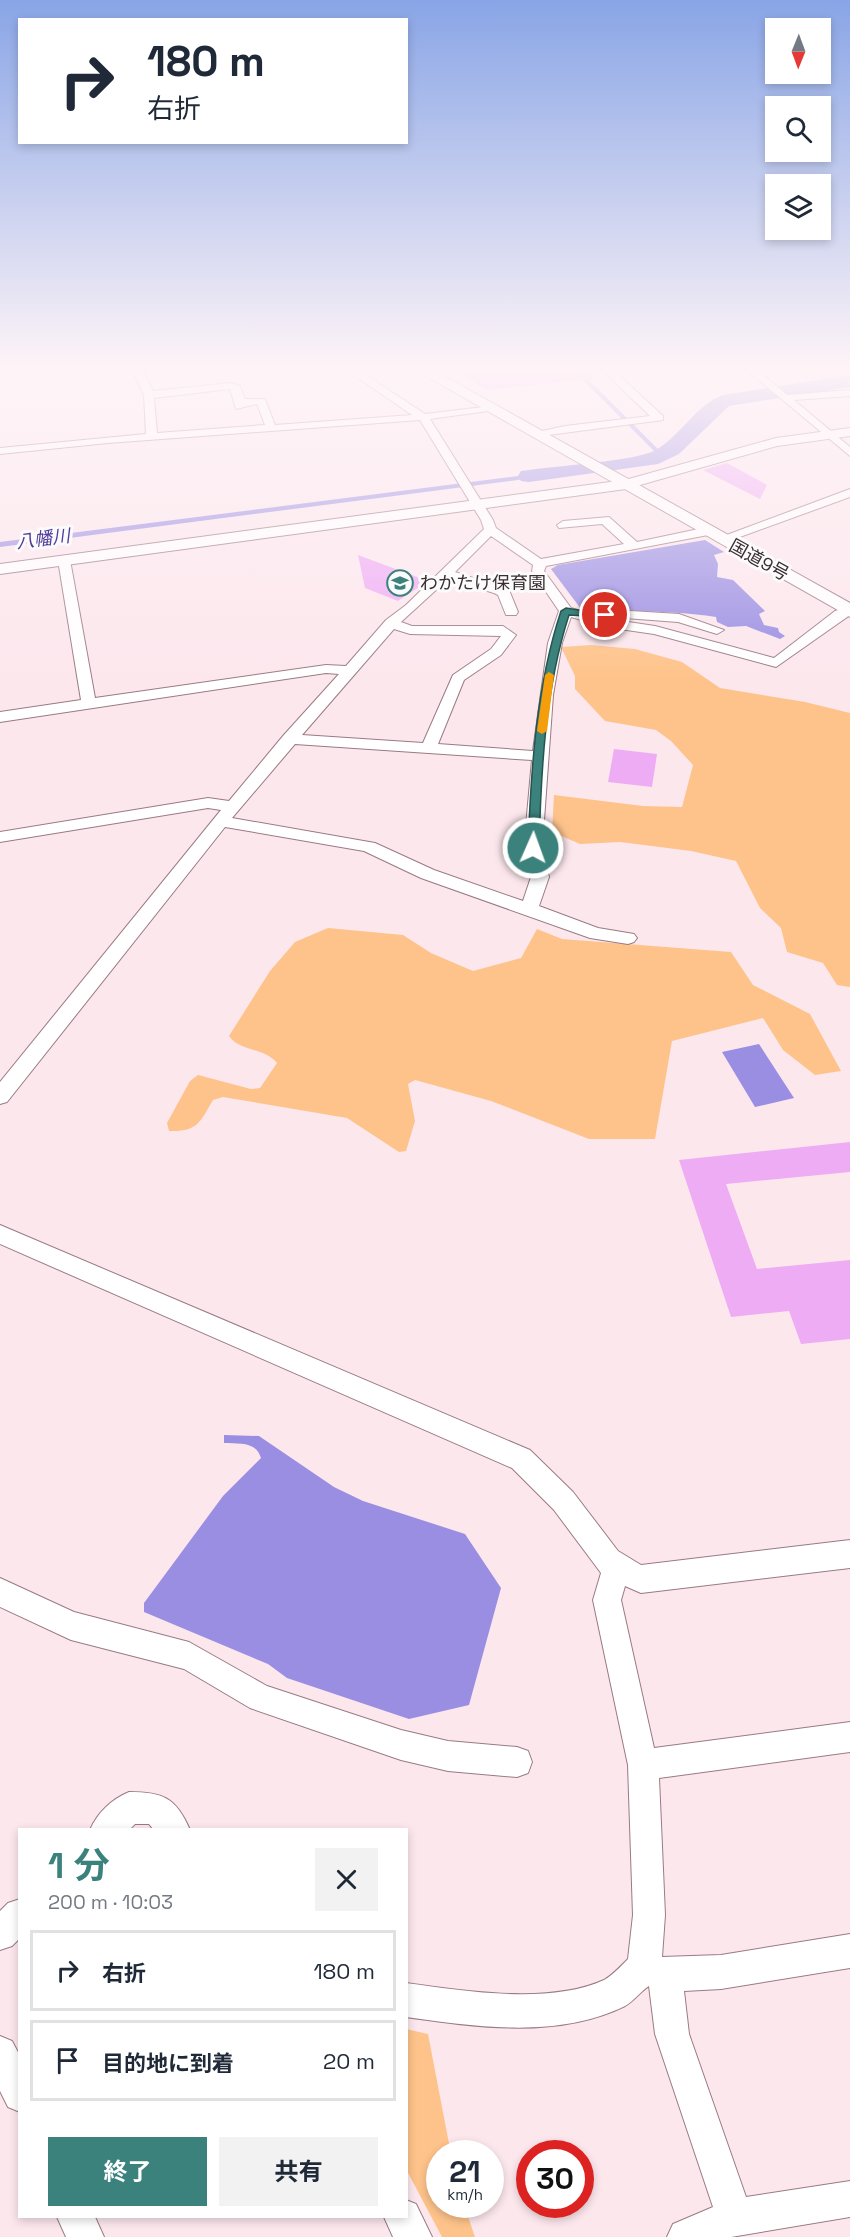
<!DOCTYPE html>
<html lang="ja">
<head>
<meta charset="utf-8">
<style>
	body { margin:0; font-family:"Space Grotesk","Noto Sans JP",sans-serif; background:#f2f2f3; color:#1f2937; height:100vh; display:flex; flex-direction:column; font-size:22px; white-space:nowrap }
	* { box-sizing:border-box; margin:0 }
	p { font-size:20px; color:#747a83 }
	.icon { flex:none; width:33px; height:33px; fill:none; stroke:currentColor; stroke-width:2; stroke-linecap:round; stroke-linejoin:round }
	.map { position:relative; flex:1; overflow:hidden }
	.details { position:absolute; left:18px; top:1828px; width:390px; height:390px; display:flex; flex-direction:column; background:#fff; border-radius:0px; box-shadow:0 3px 9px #0003 }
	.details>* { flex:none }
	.banner { position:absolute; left:18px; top:18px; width:390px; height:126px; border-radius:0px; box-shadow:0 3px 9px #0003; background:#fff; color:#1f2937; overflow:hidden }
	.needle { width:39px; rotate:181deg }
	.fabs { position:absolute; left:765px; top:18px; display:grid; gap:12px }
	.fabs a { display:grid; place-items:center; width:66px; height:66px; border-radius:0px; background:#fff; box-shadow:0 3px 9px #0003; font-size:30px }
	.speed { position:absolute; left:426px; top:2140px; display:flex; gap:12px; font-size:30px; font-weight:700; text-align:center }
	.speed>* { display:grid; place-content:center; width:78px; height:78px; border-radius:50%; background:#fff; box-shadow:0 3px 9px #0003; line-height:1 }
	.speed small { font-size:15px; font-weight:400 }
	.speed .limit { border:9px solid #d22; background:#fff; color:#111 }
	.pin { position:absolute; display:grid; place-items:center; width:51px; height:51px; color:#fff; margin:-26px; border:3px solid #fff; border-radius:50%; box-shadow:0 2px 6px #0007 }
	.me { position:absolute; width:66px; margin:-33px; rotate:2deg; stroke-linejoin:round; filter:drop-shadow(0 0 4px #0008) }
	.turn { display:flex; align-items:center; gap:21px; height:126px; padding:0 30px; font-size:27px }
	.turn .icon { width:78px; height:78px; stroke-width:2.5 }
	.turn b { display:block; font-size:42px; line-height:51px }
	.round { display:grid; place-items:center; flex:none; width:63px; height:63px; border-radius:0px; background:#f2f2f3 }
	.overview { display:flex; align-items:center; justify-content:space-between; height:102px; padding:0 30px }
	h1 { font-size:36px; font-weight:700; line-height:45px; color:#3b827c }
	.primary-button { display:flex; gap:12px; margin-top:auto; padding:12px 30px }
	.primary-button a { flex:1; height:69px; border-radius:0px; background:#3b827c; color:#fff; font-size:24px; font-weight:700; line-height:69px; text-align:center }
	.primary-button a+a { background:#f2f2f3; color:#1f2937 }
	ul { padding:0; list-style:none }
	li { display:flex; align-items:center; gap:18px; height:81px; margin:0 12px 9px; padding:0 18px; border:3px solid #e0e1e3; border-radius:0px }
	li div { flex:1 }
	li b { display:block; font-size:22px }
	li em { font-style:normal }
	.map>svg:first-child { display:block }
</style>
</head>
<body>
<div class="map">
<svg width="850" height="2237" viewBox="0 0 850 2237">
	<rect width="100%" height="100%" fill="#fce7ed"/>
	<!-- green -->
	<g fill="#fec38a">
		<polygon points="591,645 635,649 682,662 720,688 805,702 850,713 850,987 837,985 823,963 787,952 781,928 760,908 736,861 691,851 620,842 580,844 552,832 554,795 643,806 682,807 693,765 671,741 656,730 605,721 575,689 575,676 561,647"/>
		<path d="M328,928L403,935L431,953L473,971L521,958L537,929L562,939L731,952L753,985L810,1014L841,1071L815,1075L783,1050L763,1018L672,1041L655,1139H589L491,1101L415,1080L408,1084L415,1121L406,1151L399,1152L347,1118L223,1097L213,1100C200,1122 198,1132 169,1131L167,1123L190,1081L198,1075L251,1089L260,1088L277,1063C264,1047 240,1052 229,1036L270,971L295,942Z"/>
		<polygon points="406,2029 428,2034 451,2154 440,2154 440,2205 464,2205 475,2237 442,2237 407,2171"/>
	</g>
	<!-- water -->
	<g fill="#9a8ee3">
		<polygon points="581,468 587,471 0,547 0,542"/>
		<path d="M705,540L724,552L714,555L718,564L717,577L733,580L765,611L759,614L764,625L778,628L779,632L785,636L780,639L746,626L728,627L717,622L716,617C671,610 629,611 584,613L551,569L558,565Z"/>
		<polygon points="759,1044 794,1098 755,1107 722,1052"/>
		<path d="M224,1435L259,1436L334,1487L363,1501L465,1534L501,1588L469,1705L409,1719L287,1678L268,1664L144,1612V1603L223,1496L261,1458C256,1441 239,1444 224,1443Z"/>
	</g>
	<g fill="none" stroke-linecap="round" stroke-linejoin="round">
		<!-- stream -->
		<polyline stroke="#9a8ee3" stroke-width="4" points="573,367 662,456"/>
		<!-- river -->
		<path fill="#9a8ee3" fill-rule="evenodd" d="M850,375V387L729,406L679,454L658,464L529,482L521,481L518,476L521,471L529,470C556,466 636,461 656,450C681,435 696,405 723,395Z"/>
	</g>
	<!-- building -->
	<g fill="#eeacf5">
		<polygon points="449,367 593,367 593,379 487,390"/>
		<polygon points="727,463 767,485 760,499 703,470"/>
		<polygon points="358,555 428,581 398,601 365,588"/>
		<polygon points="614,749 657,754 652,787 608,782"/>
		<polygon points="850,1142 850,1172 726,1184 757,1269 850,1260 850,1339 801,1344 789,1311 731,1317 679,1160"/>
	</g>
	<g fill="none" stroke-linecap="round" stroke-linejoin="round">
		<!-- minor casing -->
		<g stroke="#9a7a84" stroke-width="2">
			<g id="minor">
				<path d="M131,367H141L153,391L231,383L240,386L245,399H265L275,425L412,415L342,367H354L425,414L492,406L493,408L488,411L430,419L493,520L496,528L541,559L624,544L602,524L559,528L557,525L563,521L609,517L637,542L708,527L714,531L708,535L546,566L544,571L571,608L608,619L655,626L774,658L835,611L850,606V615L776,667L654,634L606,627L571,617L562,643L553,695L542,848L549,877L539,906L598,928L634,934L637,938L634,942L628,944L590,938L421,878L364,851L225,827L7,1102L0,1104V1082L221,810L208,808L0,842V832L208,798L229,801L283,736L339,674L326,673L0,722V712L81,700L58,560L59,557H69L70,560L95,698L326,665L346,666L386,620L406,605L484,529L481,520L420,420L108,443L0,454V448L146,434L144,395ZM230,389L236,409L257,404L265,425L157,433L154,398ZM491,536L533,565L532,571L559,611L548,643L533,751L438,744L464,680L501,655L516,635L503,626H412L401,622L448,579L494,593L498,595L506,615H516L518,612L509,590L455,572ZM394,629L410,634L501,636L491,649L453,675L423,743L302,735ZM295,744L532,760L524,848L531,877L523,901L434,870L375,843L232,818Z"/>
				<polygon points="599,367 610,367 663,416 663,420 533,437 533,433 565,426 650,416"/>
				<polygon points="743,367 754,367 787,395 850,390 850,396 794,400 850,447 850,456"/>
				<polygon points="850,489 850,497 726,542 718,542 716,539"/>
				<polygon points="630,611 679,614 724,630 717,634 678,622 625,618 623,615"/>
				<path d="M0,1225L530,1450L573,1492L618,1551L641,1565L850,1540V1568L641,1593L625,1586L621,1600L654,1748L850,1722V1752L659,1778L665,1915L662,1957L721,1955L850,1934V1968L721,1989L684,1991L689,2034L746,2197L850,2181V2217L731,2237H667L673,2224L713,2207L655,2034L649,1986C641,1991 634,2001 625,2006C558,2039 477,2027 406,2017V1983C465,1991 549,2005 604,1980C613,1975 621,1966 628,1959L633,1915L628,1765L593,1600L601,1573L554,1510L512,1468L0,1244Z"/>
				<polygon points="0,1578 74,1612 189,1642 267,1686 401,1730 448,1741 517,1747 528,1751 532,1762 528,1773 517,1777 448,1771 401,1760 250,1708 184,1669 71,1640 0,1607"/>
				<path d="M129,1792C162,1792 176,1797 190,1830H154L149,1824H135L129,1830H90C97,1813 112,1799 129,1792Z"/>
				<polygon points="20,1899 20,1938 12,1946 0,1950 0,1911 8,1903"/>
				<polygon points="0,2036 12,2041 20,2056 20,2112 8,2107 0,2091"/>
				<polygon points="406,2200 416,2204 432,2237 393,2237 384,2217 406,2217"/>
				<polygon points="57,2217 95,2217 104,2237 66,2237"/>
			</g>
		</g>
		<!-- major casing -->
		<g stroke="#9a7a84" stroke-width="2">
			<polygon id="major" points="850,428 850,436 777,446 626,489 0,574 0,564 625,480 776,438"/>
		</g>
		<!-- highway casing -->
		<g stroke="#9a7a84" stroke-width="2">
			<polygon id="highway" points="410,367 428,367 850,603 850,617"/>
		</g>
		<!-- minor -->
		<use href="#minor" fill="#fff" fill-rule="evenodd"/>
		<!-- major -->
		<use href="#major" fill="#fff" fill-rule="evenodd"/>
		<!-- highway -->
		<use href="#highway" fill="#fff" fill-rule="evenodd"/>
	</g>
	<!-- sky -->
	<linearGradient id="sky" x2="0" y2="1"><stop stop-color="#89a5e6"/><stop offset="0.54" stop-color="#fef4f7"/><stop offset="1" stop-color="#fef4f7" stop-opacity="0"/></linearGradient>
	<rect width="850" height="680" fill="url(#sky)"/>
	<!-- route -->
	<path fill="#3b827c" stroke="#265451" stroke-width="1.5" d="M566,608L610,615L605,617L569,615C545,689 541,771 539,848L533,852L528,848C531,769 536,687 561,611Z"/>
	<!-- slow -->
	<polygon fill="#f59e0b" points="549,672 554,675 547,731 542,734 537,731 545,675"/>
	<!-- icons -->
	<defs>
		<g id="school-ring" transform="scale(1.35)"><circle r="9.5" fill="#fafbfa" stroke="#3b827c" stroke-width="1.5"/><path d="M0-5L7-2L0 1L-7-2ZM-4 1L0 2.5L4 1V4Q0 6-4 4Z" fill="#3b827c"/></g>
	</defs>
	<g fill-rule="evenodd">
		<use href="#school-ring" x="400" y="583"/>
	</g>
	<g text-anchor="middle" stroke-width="6" stroke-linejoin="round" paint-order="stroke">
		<!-- far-water labels -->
		<g font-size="18" font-style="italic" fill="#513a9b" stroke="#fafbfa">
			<text transform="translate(43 539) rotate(-7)" y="6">八幡川</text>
		</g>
		<!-- far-street labels -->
		<g font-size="18" fill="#3b2d32" stroke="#fafbfa">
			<text transform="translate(759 560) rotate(29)" y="6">国道9号</text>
		</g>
		<!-- far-poi labels -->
		<g font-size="18" fill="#3b2d32" stroke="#fafbfa" text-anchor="start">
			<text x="420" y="589">わかたけ保育園</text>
		</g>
	</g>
</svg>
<div class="fabs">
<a><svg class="needle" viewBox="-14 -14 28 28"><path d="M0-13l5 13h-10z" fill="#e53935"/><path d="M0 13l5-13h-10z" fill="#747a83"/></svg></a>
<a><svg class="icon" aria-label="search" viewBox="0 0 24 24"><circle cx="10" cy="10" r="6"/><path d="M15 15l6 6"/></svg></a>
<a><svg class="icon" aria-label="layers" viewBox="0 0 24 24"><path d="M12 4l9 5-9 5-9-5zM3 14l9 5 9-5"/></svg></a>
</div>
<div class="speed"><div>21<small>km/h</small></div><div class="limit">30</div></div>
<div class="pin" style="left:605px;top:615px;background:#d93025"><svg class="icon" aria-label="arrive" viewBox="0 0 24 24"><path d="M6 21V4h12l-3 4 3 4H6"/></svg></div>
<svg class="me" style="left:533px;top:848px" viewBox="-20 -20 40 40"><circle r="17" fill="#3b827c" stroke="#fff" stroke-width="3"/><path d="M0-11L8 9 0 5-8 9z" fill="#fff"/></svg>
<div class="banner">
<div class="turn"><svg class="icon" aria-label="right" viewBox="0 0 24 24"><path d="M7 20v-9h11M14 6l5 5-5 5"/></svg><div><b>180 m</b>右折</div></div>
</div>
<section class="details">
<div class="overview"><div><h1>1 分</h1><p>200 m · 10:03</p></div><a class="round"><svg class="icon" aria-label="close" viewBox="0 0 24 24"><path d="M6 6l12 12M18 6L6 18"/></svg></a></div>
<ul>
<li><svg class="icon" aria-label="right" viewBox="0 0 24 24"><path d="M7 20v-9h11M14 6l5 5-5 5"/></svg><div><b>右折</b></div><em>180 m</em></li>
<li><svg class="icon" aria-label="arrive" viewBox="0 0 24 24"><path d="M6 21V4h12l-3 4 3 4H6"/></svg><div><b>目的地に到着</b></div><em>20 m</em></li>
</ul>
<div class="primary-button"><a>終了</a><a>共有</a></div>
</section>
</div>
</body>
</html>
